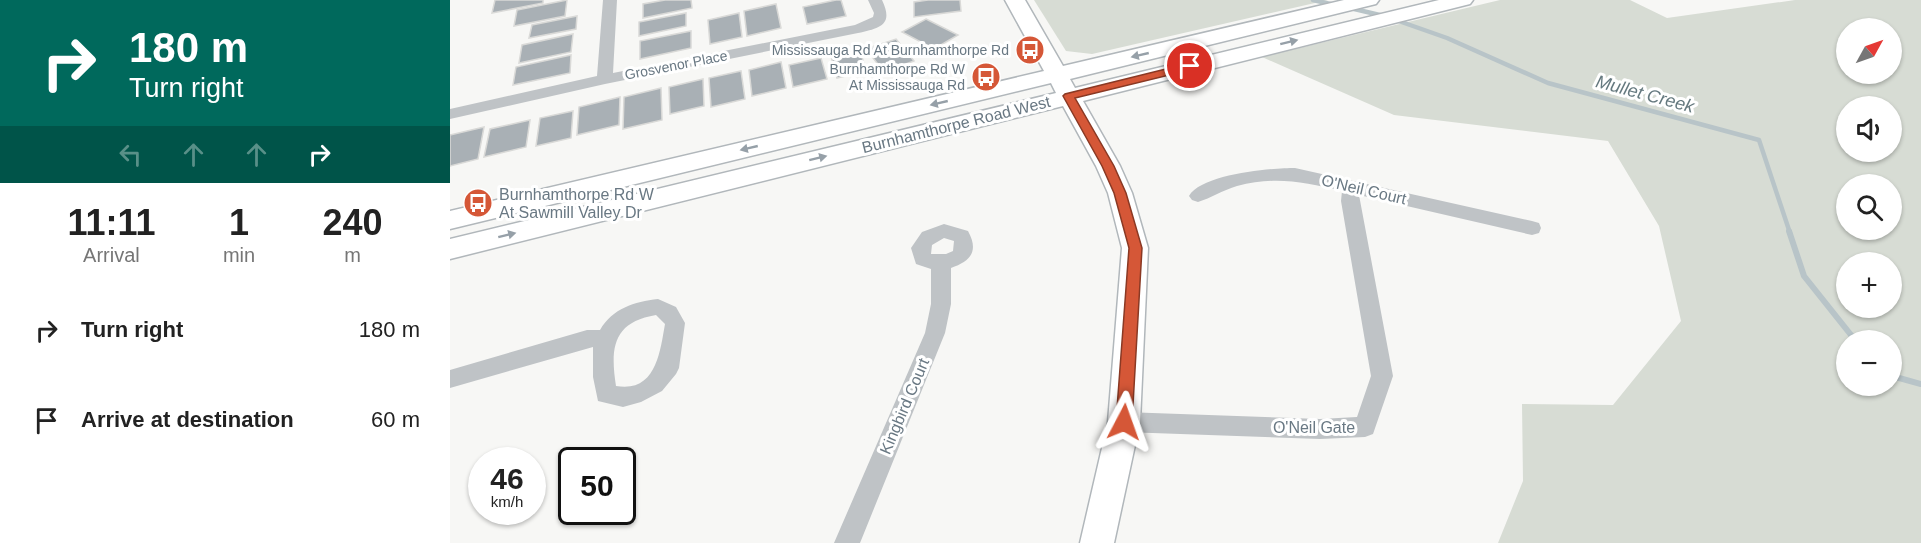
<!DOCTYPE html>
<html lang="en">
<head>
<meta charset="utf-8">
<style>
	body { margin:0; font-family:Helvetica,sans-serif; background:#f6f6f6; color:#222; height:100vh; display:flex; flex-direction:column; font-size:22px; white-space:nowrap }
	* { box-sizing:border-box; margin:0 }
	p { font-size:20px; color:#767676 }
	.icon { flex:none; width:33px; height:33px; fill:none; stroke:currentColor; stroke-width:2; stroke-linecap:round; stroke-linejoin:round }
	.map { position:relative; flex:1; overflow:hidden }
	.side { display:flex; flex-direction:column; background:#fff; width:450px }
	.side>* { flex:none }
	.top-card { background:#00695c; color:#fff; overflow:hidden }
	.needle { width:39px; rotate:50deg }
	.controls { position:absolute; left:1386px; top:18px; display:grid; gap:12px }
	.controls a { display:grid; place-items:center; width:66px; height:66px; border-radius:50%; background:#fff; box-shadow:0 2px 4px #0004; font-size:30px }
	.speed { position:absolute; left:18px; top:447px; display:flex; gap:12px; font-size:30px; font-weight:700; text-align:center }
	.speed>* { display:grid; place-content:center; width:78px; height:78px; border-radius:50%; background:#fff; box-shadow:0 2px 4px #0004; line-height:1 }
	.speed small { font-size:15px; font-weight:400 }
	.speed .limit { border:3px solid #111; border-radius:9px; background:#fff; color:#111 }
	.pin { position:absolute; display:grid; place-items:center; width:51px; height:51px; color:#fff; margin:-26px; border:3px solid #fff; border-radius:50%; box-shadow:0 2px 6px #0007 }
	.me { position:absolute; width:66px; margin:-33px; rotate:4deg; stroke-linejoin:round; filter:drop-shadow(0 0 4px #0008) }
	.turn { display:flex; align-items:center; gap:21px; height:126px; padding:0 30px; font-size:27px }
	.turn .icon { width:78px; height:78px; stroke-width:2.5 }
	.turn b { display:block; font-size:42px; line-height:51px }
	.lanes { display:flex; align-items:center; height:57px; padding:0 30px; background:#0003; justify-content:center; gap:30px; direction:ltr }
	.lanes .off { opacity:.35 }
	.eta { display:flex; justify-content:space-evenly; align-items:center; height:102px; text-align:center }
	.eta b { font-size:36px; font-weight:700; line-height:42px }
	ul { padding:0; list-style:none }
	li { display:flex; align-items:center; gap:18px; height:90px; padding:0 30px }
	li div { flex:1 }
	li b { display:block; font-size:22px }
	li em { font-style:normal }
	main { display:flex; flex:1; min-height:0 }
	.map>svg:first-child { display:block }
</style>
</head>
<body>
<main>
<section class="side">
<div class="top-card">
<div class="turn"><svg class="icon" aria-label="right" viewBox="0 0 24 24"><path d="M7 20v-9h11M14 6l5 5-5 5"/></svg><div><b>180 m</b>Turn right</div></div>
<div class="lanes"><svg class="icon off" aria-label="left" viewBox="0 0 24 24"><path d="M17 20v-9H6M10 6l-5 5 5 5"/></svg><svg class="icon off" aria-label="ahead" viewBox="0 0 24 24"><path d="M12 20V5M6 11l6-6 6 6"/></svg><svg class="icon off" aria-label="ahead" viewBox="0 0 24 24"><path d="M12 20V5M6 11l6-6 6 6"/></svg><svg class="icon" aria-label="right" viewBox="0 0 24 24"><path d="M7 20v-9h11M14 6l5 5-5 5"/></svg></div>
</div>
<div class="eta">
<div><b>11:11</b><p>Arrival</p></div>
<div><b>1</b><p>min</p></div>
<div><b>240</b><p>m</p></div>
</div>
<ul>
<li><svg class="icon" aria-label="right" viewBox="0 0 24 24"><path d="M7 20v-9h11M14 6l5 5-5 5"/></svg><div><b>Turn right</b></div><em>180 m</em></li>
<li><svg class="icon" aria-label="arrive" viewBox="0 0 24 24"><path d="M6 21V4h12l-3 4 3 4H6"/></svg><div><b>Arrive at destination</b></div><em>60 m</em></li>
</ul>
</section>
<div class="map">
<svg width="1471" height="543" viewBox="0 0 1471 543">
	<rect width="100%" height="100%" fill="#f7f7f5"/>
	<!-- green -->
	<g fill="#d7dcd4" fill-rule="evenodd">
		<polygon points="584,0 878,0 642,54 616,51"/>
		<path d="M1050,0H1180L1217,18L1345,0H1471V543H1048L1073,481L1072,404L1163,405L1231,321L1209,226L1158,141L944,115L812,57ZM1396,28H1442V74H1396ZM1396,106H1442V152H1396ZM1396,184H1442V230H1396ZM1396,262H1442V308H1396ZM1396,340H1442V386H1396Z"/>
	</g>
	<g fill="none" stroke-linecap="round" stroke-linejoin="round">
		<!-- stream-far1 -->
		<g stroke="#b8c4c8" stroke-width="4.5">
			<polyline points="863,0 885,5"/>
			<polyline points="900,8 934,16"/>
			<polyline points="943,19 997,38 1098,83 1309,140 1340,233"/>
		</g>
		<!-- stream -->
		<g stroke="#b8c4c8" stroke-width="6">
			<polyline points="1339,231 1354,276 1405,340"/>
			<polyline points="1442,376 1471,384"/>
		</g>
	</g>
	<!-- building -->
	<g fill="#a9b0b5" stroke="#d9d9d7" stroke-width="1.5">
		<polygon points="45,0 93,0 93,3 42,13"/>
		<polygon points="117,0 115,16 64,26 67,10"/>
		<polygon points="215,0 241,0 242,8 193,18 193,4"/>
		<polygon points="386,0 391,0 396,16 357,24 353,7"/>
		<polygon points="478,0 510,0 511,11 464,17 464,2"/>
		<polygon points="326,4 331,28 297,36 294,11"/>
		<polygon points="236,13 236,26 189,36 189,22"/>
		<polygon points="289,13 292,37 260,44 258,20"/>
		<polygon points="127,16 126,29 79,38 82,25"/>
		<polygon points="476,19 508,35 484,49 452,32"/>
		<polygon points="241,31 241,48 190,59 190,41"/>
		<polygon points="123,34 121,52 69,63 72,45"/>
		<polygon points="446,39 464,61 434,72 416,49"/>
		<polygon points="410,50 416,71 387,78 381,56"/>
		<polygon points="121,55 120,73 63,85 66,67"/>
		<polygon points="371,58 377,79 343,87 339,65"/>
		<polygon points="331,62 336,88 302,96 299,70"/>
		<polygon points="291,71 295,99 261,107 259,78"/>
		<polygon points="253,79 254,106 220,114 219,87"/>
		<polygon points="211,88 212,120 173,129 174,97"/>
		<polygon points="170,97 169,125 127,135 129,107"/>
		<polygon points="123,111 121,138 86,146 90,118"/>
		<polygon points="80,120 76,147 34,157 40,129"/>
		<polygon points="34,127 28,159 0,166 0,135"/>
	</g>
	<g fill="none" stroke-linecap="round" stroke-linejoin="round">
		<!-- secondary casing -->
		<g stroke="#b1b7bb" stroke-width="3">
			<polygon id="secondary" points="555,0 575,0 613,66 894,0 929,0 926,4 620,79 625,88 989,0 1023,0 1020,4 633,101 670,166 682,193 698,248 690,422 664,543 630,543 658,422 672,248 658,193 646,166 613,106 0,259 0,239 606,93 601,83 0,229 0,211 594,71"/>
		</g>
		<!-- minor -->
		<g fill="#bfc3c6" fill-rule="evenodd">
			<path d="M153,0H167L163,73L405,25L423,17L424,13L418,0H432C444,25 430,28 408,33L155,84L0,119V109L147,76Z"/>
			<path d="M845,168L1082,221L1089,223L1091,228L1089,233L1082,235L909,195L943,376L923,434L915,437L870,439L674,432L666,429L663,422L666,415L674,412L870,419L907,417L921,376L891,201L892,191C854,182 825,176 787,186C773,190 761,198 748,202L742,200L739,196C752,174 821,168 845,168Z"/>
			<path d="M494,224L518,231C529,251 521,261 501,268V304L495,333L410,543H384L475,333L481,304V269L466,264L461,248L472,232ZM494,238L504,241L503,251L496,254H481L482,245Z"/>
			<path d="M208,299L226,307L235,323L229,368L226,374L212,391L191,402L173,407L148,401L143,377V347L0,388V370L137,330H150C163,308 184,302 208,299ZM206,315L215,324C210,352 206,393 166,386C160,348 163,322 206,315Z"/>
		</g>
		<!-- secondary -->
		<use href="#secondary" fill="#fff" fill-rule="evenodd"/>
	</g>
	<!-- one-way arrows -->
	<defs><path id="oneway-solid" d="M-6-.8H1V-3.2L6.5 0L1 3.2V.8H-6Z" transform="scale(1.5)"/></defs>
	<g fill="#96a0a8">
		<use href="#oneway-solid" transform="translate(839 42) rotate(-14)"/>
		<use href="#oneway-solid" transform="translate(690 55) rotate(167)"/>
		<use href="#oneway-solid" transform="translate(489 103) rotate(167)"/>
		<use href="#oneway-solid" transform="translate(299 148) rotate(167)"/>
		<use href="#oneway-solid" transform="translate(368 158) rotate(-14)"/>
		<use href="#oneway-solid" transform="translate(57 235) rotate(-14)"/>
	</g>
	<!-- route -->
	<polygon fill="#d55737" stroke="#8a3924" stroke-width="1.5" points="740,63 744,64 744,69 625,98 664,166 676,193 692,248 682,422 680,427 674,429 669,427 666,422 679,248 664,193 652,166 613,96 615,94"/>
	<!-- icons -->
	<defs>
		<g id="bus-disc" transform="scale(1.5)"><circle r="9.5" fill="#d55737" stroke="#fff"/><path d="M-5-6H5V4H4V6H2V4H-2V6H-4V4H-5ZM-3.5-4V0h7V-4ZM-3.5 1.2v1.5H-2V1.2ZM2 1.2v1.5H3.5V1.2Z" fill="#fff"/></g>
	</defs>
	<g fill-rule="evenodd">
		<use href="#bus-disc" x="580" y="50"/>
		<use href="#bus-disc" x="536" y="77"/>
		<use href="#bus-disc" x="28" y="203"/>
	</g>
	<g text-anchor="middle" stroke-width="6" stroke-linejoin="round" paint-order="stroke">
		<!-- far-poi labels -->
		<g font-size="14" fill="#697883" stroke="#fff" text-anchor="end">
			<text x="559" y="55">Mississauga Rd At Burnhamthorpe Rd</text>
			<text x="515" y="74">Burnhamthorpe Rd W<tspan x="515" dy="16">At Mississauga Rd</tspan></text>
		</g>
		<!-- far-street labels -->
		<g font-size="14" fill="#697883" stroke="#fff">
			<text transform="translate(226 65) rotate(-11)" y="5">Grosvenor Place</text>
		</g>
		<!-- street labels -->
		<g font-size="16" fill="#697883" stroke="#fff">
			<text transform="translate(506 124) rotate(-14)" y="6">Burnhamthorpe Road West</text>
			<text transform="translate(914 189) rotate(13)" y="6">O'Neil Court</text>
			<text transform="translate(454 406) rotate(-67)" y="6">Kingbird Court</text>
			<text x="864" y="433">O'Neil Gate</text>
		</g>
		<!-- poi labels -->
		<g font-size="16" fill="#697883" stroke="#fff" text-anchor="start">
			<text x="49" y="200">Burnhamthorpe Rd W<tspan x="49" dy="18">At Sawmill Valley Dr</tspan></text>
		</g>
		<!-- water labels -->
		<g font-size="18" font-style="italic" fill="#65797f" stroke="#fff">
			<text transform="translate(1195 94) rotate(15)" y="6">Mullet Creek</text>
		</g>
	</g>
</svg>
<div class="controls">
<a><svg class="needle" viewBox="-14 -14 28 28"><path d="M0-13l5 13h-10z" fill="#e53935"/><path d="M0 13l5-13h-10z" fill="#767676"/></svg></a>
<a><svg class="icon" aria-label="sound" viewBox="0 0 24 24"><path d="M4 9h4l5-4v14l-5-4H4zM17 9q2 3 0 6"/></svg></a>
<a><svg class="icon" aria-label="search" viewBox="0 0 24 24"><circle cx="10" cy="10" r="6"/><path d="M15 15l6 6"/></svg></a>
<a>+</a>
<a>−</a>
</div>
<div class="speed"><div>46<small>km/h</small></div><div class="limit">50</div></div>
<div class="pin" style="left:740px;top:66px;background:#d93025"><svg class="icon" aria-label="arrive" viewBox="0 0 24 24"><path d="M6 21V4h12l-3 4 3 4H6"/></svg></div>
<svg class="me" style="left:674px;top:422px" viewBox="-20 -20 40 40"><path d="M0-17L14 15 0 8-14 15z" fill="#d55737" stroke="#fff" stroke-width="4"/></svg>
</div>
</main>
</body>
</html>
